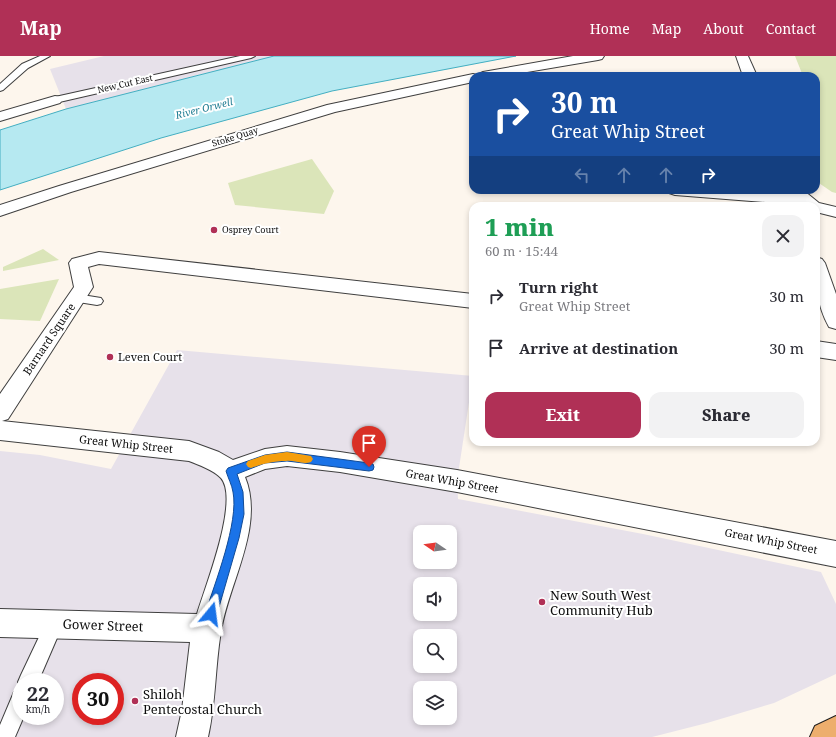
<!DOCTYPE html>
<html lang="en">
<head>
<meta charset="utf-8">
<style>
	body { margin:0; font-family:"Noto Serif",serif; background:#f2f2f3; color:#2b2b33; height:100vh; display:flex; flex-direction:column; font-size:15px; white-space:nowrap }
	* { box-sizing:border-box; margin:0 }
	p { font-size:13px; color:#7c7c81 }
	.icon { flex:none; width:22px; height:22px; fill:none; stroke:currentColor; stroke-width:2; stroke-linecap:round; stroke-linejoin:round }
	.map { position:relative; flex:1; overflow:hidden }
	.sheet { position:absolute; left:469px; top:146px; width:351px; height:244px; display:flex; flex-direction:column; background:#fff; border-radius:12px; box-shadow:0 2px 6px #0003 }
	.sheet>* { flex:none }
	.top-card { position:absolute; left:469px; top:16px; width:351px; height:122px; border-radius:12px; box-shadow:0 2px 6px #0003; background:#1a4fa0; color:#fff; overflow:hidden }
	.needle { width:26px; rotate:283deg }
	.controls { position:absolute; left:413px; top:469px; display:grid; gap:8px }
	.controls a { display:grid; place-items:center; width:44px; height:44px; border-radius:8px; background:#fff; box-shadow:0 2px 6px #0003; font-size:20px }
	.speed { position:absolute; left:12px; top:617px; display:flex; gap:8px; font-size:20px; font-weight:700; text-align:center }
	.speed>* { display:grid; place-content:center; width:52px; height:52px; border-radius:50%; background:#fff; box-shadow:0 2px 6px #0003; line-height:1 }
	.speed small { font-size:10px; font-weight:400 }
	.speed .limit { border:6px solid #d22; background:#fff; color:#111 }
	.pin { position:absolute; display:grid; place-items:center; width:34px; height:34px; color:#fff; margin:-41px -17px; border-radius:50% 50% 50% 0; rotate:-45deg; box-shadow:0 0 4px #0007 }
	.pin .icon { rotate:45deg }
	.me { position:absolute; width:44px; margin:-22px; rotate:16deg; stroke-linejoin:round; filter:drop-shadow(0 0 3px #0008) }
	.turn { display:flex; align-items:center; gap:14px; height:84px; padding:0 16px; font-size:18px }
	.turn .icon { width:52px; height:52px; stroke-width:2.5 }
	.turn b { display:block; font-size:28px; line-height:34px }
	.lanes { display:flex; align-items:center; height:38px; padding:0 16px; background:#0003; justify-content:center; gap:20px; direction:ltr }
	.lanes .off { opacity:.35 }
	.round { display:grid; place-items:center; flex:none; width:42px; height:42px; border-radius:12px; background:#f2f2f3 }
	.headline { display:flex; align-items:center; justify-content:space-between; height:68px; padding:0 16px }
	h1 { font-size:24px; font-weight:800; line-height:30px; color:#1e9e55 }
	.primary-button { display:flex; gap:8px; margin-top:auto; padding:8px 16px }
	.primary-button a { flex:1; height:46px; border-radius:12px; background:#b03056; color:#fff; font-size:16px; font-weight:800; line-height:46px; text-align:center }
	.primary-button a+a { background:#f2f2f3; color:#2b2b33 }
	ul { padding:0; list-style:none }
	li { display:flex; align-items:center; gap:12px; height:52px; padding:0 16px }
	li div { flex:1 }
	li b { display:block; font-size:15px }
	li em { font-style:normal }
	header { display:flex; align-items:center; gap:24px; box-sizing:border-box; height:56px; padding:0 20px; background:#b03056; color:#fff }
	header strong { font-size:19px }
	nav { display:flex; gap:22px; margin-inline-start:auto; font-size:14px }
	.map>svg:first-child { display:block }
</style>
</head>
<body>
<header>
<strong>Map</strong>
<nav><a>Home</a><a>Map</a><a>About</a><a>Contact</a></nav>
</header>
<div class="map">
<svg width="836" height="681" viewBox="0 0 836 681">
	<rect width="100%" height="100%" fill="#fdf6ed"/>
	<!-- industrial -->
	<g fill="#e7e1ea" fill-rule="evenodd">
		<polygon points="104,0 274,0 66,53 50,13"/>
		<path d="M177,294L473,320L457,425L458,443L643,478L821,516L836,548V618L774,647L707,667L652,681H0V395L40,399L111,413ZM420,476H450V506H420ZM420,528H450V558H420ZM420,580H450V610H420ZM21,626H55V660H21ZM81,626H115V660H81ZM420,632H450V662H420Z"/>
	</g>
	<!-- green -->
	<g fill="#dbe5b9">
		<polygon points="795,0 836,0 836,137 832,136 816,125 816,20 803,20"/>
		<polygon points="312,103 334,135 324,158 235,149 228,127"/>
		<polygon points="43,193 59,204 3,215 3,211"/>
		<polygon points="59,223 40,265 0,263 0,233"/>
	</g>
	<!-- water -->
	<polygon fill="#b6e9f1" stroke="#43aec1" points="274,0 516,0 332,35 161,82 0,134 0,74 66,53"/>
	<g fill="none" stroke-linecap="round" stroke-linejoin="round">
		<!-- service casing -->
		<g stroke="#3f3f3f" stroke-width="2">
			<g id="service">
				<polygon points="40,0 50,0 28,12 3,34 0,35 0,28 22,8"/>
				<polygon points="240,0 255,0 251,2 55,47 51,44 55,41"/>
				<polygon points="76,238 101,242 103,245 101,248 97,249 72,245 70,242 72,239"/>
				<polygon points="54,559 60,562 63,568 38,626 21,626 21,632 18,626 21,619 48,562"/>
				<polygon points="21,633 21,660 24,660 15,681 0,681 0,669 14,636"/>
			</g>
		</g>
		<!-- pedestrian casing -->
		<g stroke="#3f3f3f" stroke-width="2">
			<polygon id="pedestrian" points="667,134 739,134 804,139 810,140 812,144 810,148 804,149 675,139 669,137"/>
		</g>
		<!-- minor casing -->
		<g stroke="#3f3f3f" stroke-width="2">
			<g id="minor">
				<polygon points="573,0 604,0 602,3 598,4 504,20 473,20 473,26 335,56 71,136 0,160 0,149 59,130 327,49 473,18 477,19 483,16"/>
				<polygon points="736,0 748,0 757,20 743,20"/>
				<polygon points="55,40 60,41 62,44 60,47 0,65 0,56"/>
				<polygon points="785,134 803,134 819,147 836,151 836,161 816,156 816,150 803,150"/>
				<path d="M99,196L473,238V252L99,208L88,211L93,231L8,363L2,365L189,385L219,396L233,404L265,393L287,390L340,396L457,414L836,485V511L457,436L340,416L287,410L265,413L245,421C265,470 229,526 221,575C215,610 216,646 208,681H176L182,654L190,586L0,581V553L197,558C205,531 240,444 221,422C215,415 197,408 189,405L0,384V338L74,231L69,207L72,203Z"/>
				<path d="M816,201L822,203L825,207L836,238V273L829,271C816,248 816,227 816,201Z"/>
				<polygon points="816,285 836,288 836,304 816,301"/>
			</g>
		</g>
		<!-- primary casing -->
		<g stroke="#1d1d1d" stroke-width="2">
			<polygon id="primary" points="836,660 836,681 810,681 815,670"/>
		</g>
		<!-- service -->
		<use href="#service" fill="#fff" fill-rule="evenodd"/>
		<!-- pedestrian -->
		<use href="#pedestrian" fill="#fff" fill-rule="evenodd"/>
		<!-- minor -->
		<use href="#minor" fill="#fff" fill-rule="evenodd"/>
		<!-- primary -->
		<use href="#primary" fill="#edae6d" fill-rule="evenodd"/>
	</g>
	<!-- route -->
	<path fill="#1a73e8" stroke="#114b97" d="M287,396L369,407L373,408L374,411L373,414L369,415L287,405L265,407L237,418L243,436L244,458L239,482L217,558L215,562L211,564L207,562L205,558C215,527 239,466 233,436C232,429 228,422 226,415L228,412L265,399Z"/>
	<!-- slow -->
	<path fill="#f59e0b" d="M287,396L311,400L313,403L311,406C303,409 294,404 286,405C273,405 262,408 251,412L248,411L246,408L248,405L265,399Z"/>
	<!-- markers -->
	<g fill="#b03056" stroke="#fff" stroke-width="1.5">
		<circle cx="214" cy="174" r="4"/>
		<circle cx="110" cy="301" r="4"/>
		<circle cx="542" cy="546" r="4"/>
		<circle cx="135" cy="645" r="4"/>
	</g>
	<g text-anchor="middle" stroke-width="4" stroke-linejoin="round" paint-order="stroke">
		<!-- far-street labels -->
		<g font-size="9" fill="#0c0c0c" stroke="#fff">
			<text transform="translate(125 28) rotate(-13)" y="3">New Cut East</text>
			<text transform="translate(235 81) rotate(-17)" y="3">Stoke Quay</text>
		</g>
		<!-- far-poi labels -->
		<g font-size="9" fill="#0c0c0c" stroke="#fff" text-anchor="start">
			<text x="222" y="177">Osprey Court</text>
		</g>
		<!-- far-water labels -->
		<g font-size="10" font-style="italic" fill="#207d93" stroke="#fff">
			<text transform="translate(204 52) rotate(-14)" y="4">River Orwell</text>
		</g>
		<!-- street labels -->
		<g font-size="11" fill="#0c0c0c" stroke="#fff">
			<text transform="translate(49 283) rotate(-56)" y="4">Barnard Square</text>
			<text transform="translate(126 388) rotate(6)" y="4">Great Whip Street</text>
			<text transform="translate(452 425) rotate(10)" y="4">Great Whip Street</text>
			<text transform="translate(771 485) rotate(11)" y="4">Great Whip Street</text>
		</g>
		<!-- poi labels -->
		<g font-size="11" fill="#0c0c0c" stroke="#fff" text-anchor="start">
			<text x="118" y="305">Leven Court</text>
		</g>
		<!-- near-poi labels -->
		<g font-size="13" fill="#0c0c0c" stroke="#fff" text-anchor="start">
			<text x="550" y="544">New South West<tspan x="550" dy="15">Community Hub</tspan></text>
			<text x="143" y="643">Shiloh<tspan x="143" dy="15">Pentecostal Church</tspan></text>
		</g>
		<!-- near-street labels -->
		<g font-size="13" fill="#0c0c0c" stroke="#fff">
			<text transform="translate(103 569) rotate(2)" y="5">Gower Street</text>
		</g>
	</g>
</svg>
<div class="controls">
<a><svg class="needle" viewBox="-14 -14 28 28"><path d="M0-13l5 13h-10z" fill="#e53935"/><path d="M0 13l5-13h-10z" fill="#7c7c81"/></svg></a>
<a><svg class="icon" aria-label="sound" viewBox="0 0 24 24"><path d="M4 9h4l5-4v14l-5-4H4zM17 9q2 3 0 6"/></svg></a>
<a><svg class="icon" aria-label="search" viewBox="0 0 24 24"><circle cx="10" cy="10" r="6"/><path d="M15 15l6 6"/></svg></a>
<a><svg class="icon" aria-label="layers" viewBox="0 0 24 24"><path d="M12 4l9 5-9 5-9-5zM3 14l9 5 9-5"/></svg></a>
</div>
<div class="speed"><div>22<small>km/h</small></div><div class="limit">30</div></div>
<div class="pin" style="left:369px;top:411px;background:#d93025"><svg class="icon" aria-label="arrive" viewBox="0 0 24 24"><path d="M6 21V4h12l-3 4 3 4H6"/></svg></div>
<svg class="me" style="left:211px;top:558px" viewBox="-20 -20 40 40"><path d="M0-17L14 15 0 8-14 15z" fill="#1a73e8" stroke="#fff" stroke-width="4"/></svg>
<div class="top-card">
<div class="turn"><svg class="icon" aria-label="right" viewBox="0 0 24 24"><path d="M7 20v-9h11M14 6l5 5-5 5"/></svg><div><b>30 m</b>Great Whip Street</div></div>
<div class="lanes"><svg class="icon off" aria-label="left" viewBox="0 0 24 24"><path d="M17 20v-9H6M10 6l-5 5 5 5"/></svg><svg class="icon off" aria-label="ahead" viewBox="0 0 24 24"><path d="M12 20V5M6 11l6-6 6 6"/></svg><svg class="icon off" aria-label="ahead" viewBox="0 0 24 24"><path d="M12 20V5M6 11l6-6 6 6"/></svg><svg class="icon" aria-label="right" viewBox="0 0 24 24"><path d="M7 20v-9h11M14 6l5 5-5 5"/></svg></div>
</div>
<section class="sheet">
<div class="headline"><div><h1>1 min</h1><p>60 m · 15:44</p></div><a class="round"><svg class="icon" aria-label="close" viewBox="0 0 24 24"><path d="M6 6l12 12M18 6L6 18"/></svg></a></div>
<ul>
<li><svg class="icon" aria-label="right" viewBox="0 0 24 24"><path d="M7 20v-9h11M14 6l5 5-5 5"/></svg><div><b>Turn right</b><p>Great Whip Street</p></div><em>30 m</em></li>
<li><svg class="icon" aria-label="arrive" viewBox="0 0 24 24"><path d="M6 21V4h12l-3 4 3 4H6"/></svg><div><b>Arrive at destination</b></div><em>30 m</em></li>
</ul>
<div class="primary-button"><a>Exit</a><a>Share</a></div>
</section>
</div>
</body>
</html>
